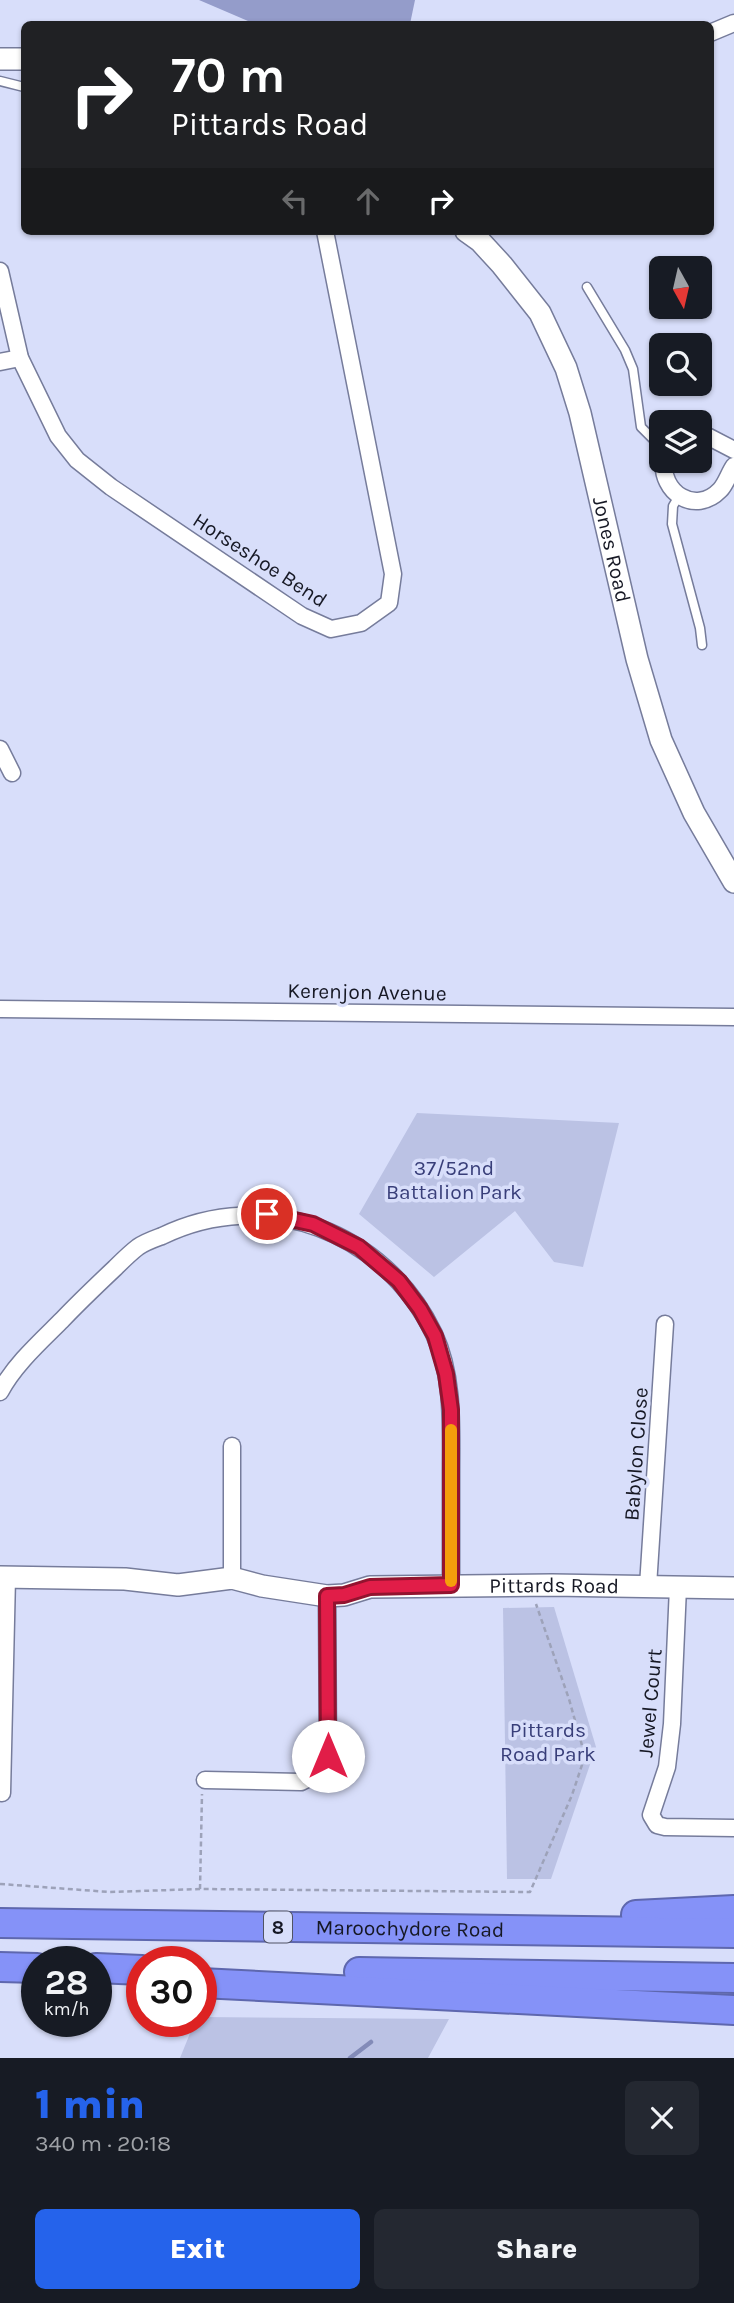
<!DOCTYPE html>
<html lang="en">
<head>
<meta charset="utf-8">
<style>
	body { margin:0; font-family:Karla,sans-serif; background:#242831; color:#f1f3f6; height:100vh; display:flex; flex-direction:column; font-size:26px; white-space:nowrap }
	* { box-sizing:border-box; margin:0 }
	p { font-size:23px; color:#9ea1a6 }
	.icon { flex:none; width:38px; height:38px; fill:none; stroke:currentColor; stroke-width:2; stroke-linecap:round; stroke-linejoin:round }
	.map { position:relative; height:2058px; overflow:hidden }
	.details { display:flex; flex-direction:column; background:#171b24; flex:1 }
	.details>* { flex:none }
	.guide { position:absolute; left:21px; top:21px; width:693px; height:214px; border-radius:10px; box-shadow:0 2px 5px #0004; background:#202124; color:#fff; overflow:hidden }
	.needle { width:46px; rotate:172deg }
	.controls { position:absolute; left:649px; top:256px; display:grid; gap:14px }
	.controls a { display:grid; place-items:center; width:63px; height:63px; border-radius:10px; background:#171b24; box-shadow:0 2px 5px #0004; font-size:35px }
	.speed { position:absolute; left:21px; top:1946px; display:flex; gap:14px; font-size:35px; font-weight:700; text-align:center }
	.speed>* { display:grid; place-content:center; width:91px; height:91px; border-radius:50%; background:#171b24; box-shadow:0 2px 5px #0004; line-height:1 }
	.speed small { font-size:18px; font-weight:400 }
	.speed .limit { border:10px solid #d22; background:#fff; color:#111 }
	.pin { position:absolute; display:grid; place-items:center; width:60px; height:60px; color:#fff; margin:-30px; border:4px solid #fff; border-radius:50%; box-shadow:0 2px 7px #0007 }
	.me { position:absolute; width:77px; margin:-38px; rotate:0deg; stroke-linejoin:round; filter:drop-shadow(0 0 5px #0008) }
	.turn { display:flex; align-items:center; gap:24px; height:147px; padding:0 35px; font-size:32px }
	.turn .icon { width:91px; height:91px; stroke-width:2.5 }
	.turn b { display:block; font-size:49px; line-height:60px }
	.lanes { display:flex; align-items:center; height:66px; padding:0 35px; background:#0003; justify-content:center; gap:35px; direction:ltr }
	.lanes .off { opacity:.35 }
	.round { display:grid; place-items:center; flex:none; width:74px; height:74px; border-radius:10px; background:#242831 }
	.headline { display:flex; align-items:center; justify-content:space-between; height:119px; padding:0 35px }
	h1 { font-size:42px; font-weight:800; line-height:52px; color:#2563eb }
	.primary-button { display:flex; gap:14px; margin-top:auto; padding:14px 35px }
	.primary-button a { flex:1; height:80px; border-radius:10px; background:#2563eb; color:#fff; font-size:28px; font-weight:800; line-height:80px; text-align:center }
	.primary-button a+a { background:#242831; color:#f1f3f6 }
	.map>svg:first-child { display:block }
</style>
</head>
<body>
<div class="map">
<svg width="734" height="2058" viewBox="0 0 734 2058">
	<rect width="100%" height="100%" fill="#d8defa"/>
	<!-- green -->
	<g fill="#bbc2e4">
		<polygon points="417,1113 619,1123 583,1267 554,1262 515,1211 434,1277 359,1214"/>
		<polygon points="554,1607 596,1747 551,1879 507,1879 503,1608"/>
		<polygon points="201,2017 449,2019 428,2058 180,2058 195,2021 201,2021"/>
	</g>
	<!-- forest -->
	<polygon fill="#949cca" points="199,0 415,0 410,24 255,24"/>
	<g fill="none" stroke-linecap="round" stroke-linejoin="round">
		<!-- stream -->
		<polyline stroke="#838bb8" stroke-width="4.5" points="350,2058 371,2042"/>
		<!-- lane casing -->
		<g stroke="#767c9b" stroke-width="11">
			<g id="lane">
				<polyline points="0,81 24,87"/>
				<polyline points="587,287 625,350 633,369 641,427 662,448"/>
				<polyline points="679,496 673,506 672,524 700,628 702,645"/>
			</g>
		</g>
		<!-- street casing -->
		<g stroke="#767c9b" stroke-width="19">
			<g id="street">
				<polyline points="710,33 734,23"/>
				<polyline points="0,271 20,358 58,436 77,460 111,487 302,616 331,629 361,623 389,603 393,574 325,231"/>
				<polyline points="0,362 20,358"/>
				<polyline points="700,435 709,437 734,450"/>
				<path d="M664,460C660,492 695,516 720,490C726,484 729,473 734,466"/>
				<polyline points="0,749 12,773"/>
				<polyline points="0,1009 734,1017"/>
				<path d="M0,1392C14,1365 41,1341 62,1320C79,1302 97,1285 115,1268C122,1261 130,1253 138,1247C145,1242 154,1239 162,1236C265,1186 385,1231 434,1334C454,1377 451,1428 451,1474C451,1511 451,1548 451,1585"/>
				<polyline points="232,1578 232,1446"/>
				<polyline points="648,1586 665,1324"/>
				<polyline points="678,1587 672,1724 667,1767 651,1815 657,1825 665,1827 734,1828"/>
				<path d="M205,1780L301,1782C314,1776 323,1771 328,1756L327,1596"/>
				<polyline points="2,1793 7,1577"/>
			</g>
		</g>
		<!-- secondary casing -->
		<g stroke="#767c9b" stroke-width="24">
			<g id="secondary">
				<polyline points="0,59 24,59"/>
				<path id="s1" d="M466,231L480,241L502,265L540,313L566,368L580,413L637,659L661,740L694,813L734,882"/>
				<path id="s2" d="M0,1577L125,1579L178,1585L232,1578L262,1586L327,1596L344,1595L370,1587L552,1585L734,1588"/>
			</g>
		</g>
		<!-- highway casing -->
		<g stroke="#5e67ae" stroke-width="32">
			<g id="highway">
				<polyline points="636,1915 734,1910"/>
				<path id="s3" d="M0,1923L734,1933"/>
				<polyline points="0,1967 37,1968"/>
				<polyline points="96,1968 142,1970"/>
				<polyline points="359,1972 734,1978"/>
				<polyline points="201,1983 734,2010"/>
			</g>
		</g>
		<!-- path -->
		<g stroke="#9da2b9" stroke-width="2.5" stroke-dasharray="5 3.5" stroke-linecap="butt">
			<polyline points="0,1884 110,1892 200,1889 530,1892 572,1795 585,1756 569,1699 536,1604"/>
			<polyline points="200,1889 202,1794"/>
		</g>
		<!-- lane -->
		<use href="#lane" stroke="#fff" stroke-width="8"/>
		<!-- street -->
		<use href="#street" stroke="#fff" stroke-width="16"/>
		<!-- secondary -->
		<use href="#secondary" stroke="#fff" stroke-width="21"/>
		<!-- highway -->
		<use href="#highway" stroke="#8592f8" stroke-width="28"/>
	</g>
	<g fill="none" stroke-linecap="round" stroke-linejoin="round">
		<!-- route casing -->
		<g stroke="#92132f" stroke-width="18">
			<polyline id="route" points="267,1214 313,1224 359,1247 399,1281 420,1309 435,1336 446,1374 451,1410 451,1585 370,1587 344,1595 327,1596 328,1756"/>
		</g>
		<!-- route -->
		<use href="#route" stroke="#e11d48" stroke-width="12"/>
		<!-- slow -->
		<polyline stroke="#f59e0b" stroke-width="12" points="451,1430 451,1581"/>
	</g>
	<g text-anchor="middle" stroke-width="7" stroke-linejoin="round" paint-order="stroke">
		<!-- shield labels -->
		<rect fill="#d8defa" stroke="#505364" stroke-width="2" x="264" y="1911.5" width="28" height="31" rx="5"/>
		<g font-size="19" font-weight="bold" fill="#161824">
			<text x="278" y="1934">8</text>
		</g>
		<!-- street labels -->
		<g font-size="21" fill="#161824" stroke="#d8defa">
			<text dy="7" stroke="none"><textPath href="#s1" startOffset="359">Jones Road</textPath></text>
			<text transform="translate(260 560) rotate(33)" y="7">Horseshoe Bend</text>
			<text transform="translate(367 992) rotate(1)" y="7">Kerenjon Avenue</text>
			<text transform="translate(636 1454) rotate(-86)" y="7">Babylon Close</text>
			<text dy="7" stroke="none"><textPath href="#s2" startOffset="558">Pittards Road</textPath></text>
			<text transform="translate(650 1703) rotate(-85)" y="7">Jewel Court</text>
			<text dy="7" stroke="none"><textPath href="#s3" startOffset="410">Maroochydore Road</textPath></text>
		</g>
		<!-- park labels -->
		<g font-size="21" fill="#383e79" stroke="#d8defa">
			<text x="454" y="1175">37/52nd<tspan x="454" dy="24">Battalion Park</tspan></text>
			<text x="548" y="1737">Pittards<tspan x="548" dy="24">Road Park</tspan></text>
		</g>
	</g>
</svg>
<div class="controls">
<a><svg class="needle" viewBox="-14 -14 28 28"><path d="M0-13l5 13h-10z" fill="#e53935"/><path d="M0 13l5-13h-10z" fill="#9ea1a6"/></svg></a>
<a><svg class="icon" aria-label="search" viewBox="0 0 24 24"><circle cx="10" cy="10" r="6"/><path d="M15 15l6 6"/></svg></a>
<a><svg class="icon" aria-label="layers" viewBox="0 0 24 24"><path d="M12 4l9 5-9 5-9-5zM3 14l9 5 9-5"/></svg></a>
</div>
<div class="speed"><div>28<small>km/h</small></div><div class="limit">30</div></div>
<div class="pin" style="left:267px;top:1214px;background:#d93025"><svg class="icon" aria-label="arrive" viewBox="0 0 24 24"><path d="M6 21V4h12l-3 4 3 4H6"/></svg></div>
<svg class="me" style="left:328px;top:1756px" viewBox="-20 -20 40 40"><circle r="19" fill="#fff"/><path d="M0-13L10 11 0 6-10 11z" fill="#e11d48"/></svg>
<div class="guide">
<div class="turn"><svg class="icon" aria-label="right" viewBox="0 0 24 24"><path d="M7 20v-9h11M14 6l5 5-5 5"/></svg><div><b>70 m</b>Pittards Road</div></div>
<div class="lanes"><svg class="icon off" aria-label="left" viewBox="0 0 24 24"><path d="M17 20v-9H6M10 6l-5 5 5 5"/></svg><svg class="icon off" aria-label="ahead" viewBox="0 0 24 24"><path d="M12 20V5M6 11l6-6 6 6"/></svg><svg class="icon" aria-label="right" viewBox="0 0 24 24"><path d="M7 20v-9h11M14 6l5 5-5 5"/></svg></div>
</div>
</div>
<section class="details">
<div class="headline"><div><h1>1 min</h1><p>340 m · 20:18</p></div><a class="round"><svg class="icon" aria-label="close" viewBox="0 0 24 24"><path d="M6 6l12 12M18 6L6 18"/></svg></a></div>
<div class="primary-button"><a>Exit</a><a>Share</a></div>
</section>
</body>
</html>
